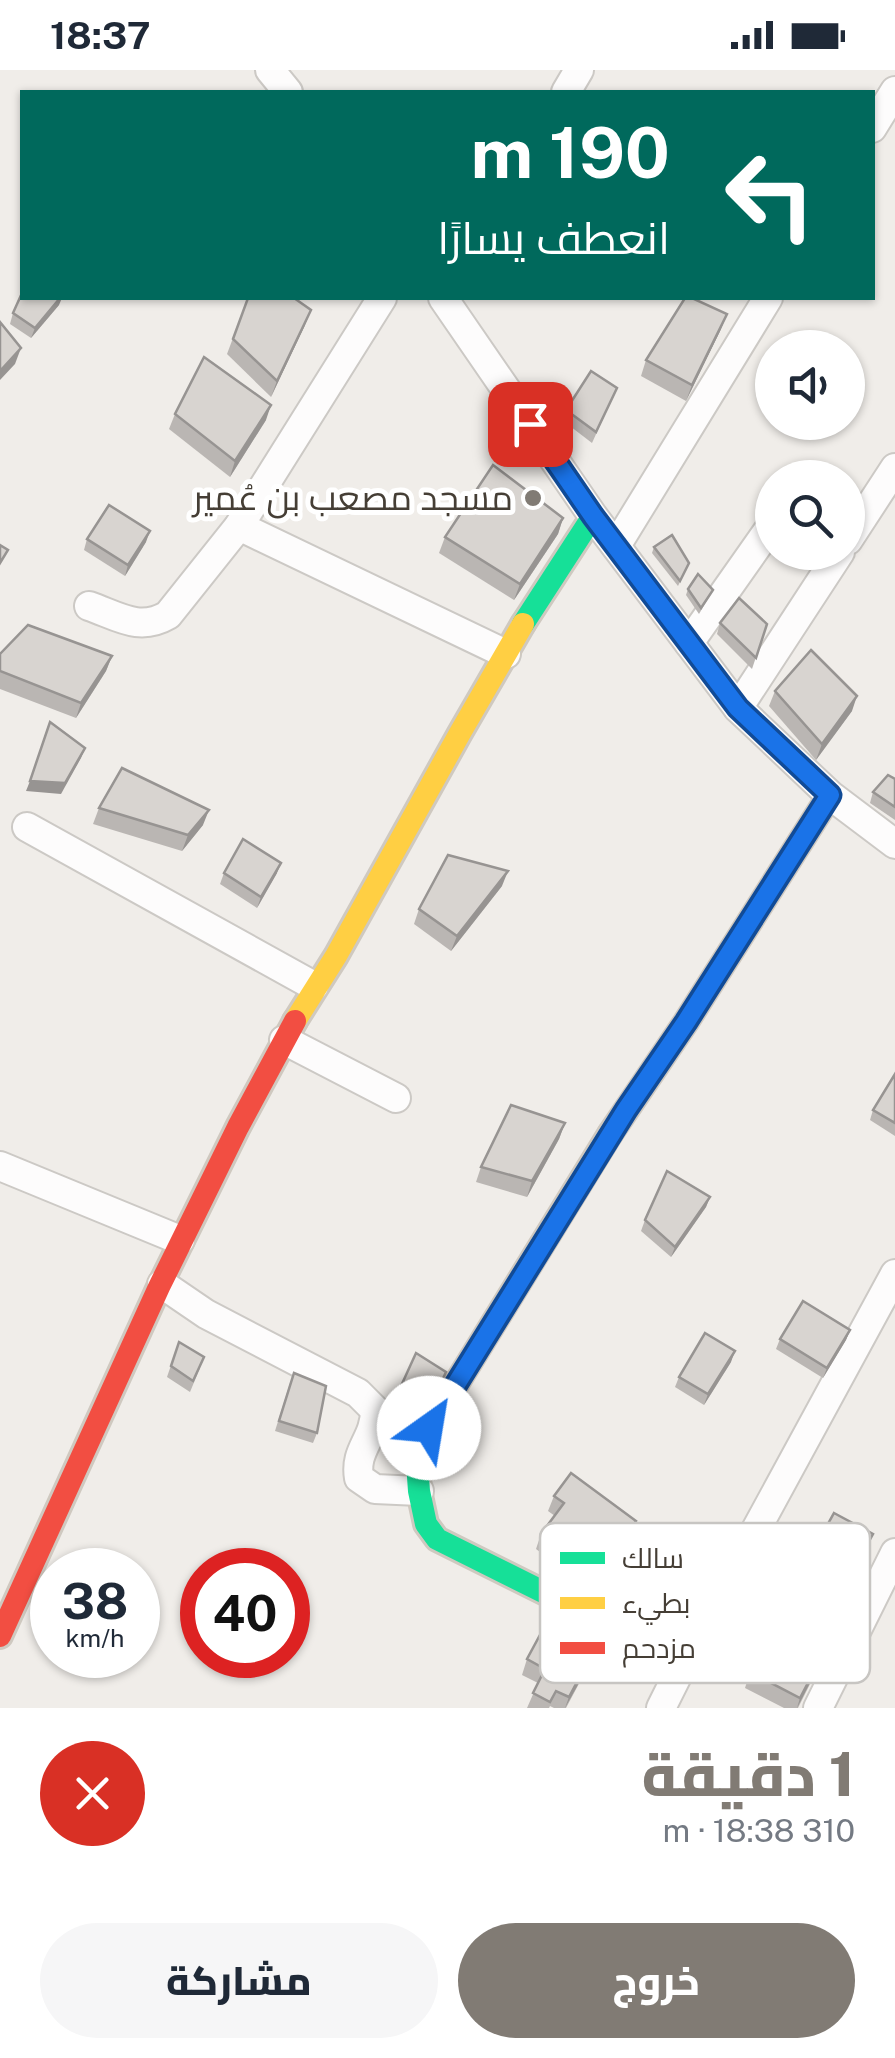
<!DOCTYPE html>
<html lang="ar">
<head>
<meta charset="utf-8">
<style>
	body { margin:0; font-family:"Public Sans",Cairo,sans-serif; background:#f6f6f7; color:#1f2937; direction:rtl; height:100vh; display:flex; flex-direction:column; font-size:38px; white-space:nowrap }
	* { box-sizing:border-box; margin:0 }
	p { font-size:32px; color:#747a83 }
	.icon { flex:none; width:55px; height:55px; fill:none; stroke:currentColor; stroke-width:2; stroke-linecap:round; stroke-linejoin:round }
	.map { position:relative; height:1638px; overflow:hidden; direction:ltr }
	.details { display:flex; flex-direction:column; background:#fff; flex:1 }
	.details>* { flex:none }
	.banner { position:absolute; left:20px; top:20px; width:855px; height:210px; border-radius:0px; box-shadow:0 2px 8px #0004; direction:rtl; background:#00695c; color:#fff; overflow:hidden }
	.tools { position:absolute; left:755px; top:260px; display:grid; gap:20px }
	.tools a { display:grid; place-items:center; width:110px; height:110px; border-radius:50%; background:#fff; box-shadow:0 2px 8px #0004; font-size:50px }
	.speed { position:absolute; left:30px; top:1478px; display:flex; gap:20px; font-size:50px; font-weight:700; text-align:center }
	.speed>* { display:grid; place-content:center; width:130px; height:130px; border-radius:50%; background:#fff; box-shadow:0 2px 8px #0004; line-height:1 }
	.speed small { font-size:25px; font-weight:400 }
	.speed .limit { border:15px solid #d22; background:#fff; color:#111 }
	.pin { position:absolute; display:grid; place-items:center; width:85px; height:85px; color:#fff; margin:-42px; border-radius:20px; box-shadow:0 5px 15px #0006 }
	.me { position:absolute; width:110px; margin:-55px; rotate:32deg; stroke-linejoin:round; filter:drop-shadow(0 0 8px #0008) }
	.turn { display:flex; align-items:center; gap:35px; height:210px; padding:0 40px; font-size:45px }
	.turn .icon { width:130px; height:130px; stroke-width:2.5 }
	.turn b { display:block; font-size:70px; line-height:85px }
	.round { display:grid; place-items:center; flex:none; width:105px; height:105px; border-radius:52px; background:#f6f6f7 }
	.summary { display:flex; align-items:center; justify-content:space-between; height:170px; padding:0 40px }
	h1 { font-size:60px; font-weight:800; line-height:75px; color:#817b74 }
	.action { display:flex; gap:20px; margin-top:auto; padding:20px 40px }
	.action a { flex:1; height:115px; border-radius:60px; background:#817b74; color:#fff; font-size:40px; font-weight:800; line-height:115px; text-align:center }
	.action a+a { background:#f6f6f7; color:#1f2937 }
	.status { display:flex; justify-content:space-between; align-items:center; height:70px; padding:0 50px; background:#fff; direction:ltr }
	.status svg { height:28px; fill:currentColor }
	.map>svg:first-child { display:block }
</style>
</head>
<body>
<div class="status"><b>18:37</b><svg viewBox="0 0 49 12"><path d="M0 12V9h3v3zM5 12V6h3v6zM10 12V3h3v9zM15 12V0h3v12zM26 1h20v11H26zM47 4h2v5h-2z"/></svg></div>
<div class="map">
<svg width="895" height="1638" viewBox="0 0 895 1638">
	<rect width="100%" height="100%" fill="#f0ede9"/>
	<g fill="none" stroke-linecap="round" stroke-linejoin="round">
		<!-- street casing -->
		<g stroke="#ccc9c5" stroke-width="32">
			<g id="street">
				<polyline points="270,0 288,22"/>
				<polyline points="566,22 579,0"/>
				<polyline points="872,58 895,21"/>
				<polyline points="443,228 593,446 738,638 830,725 895,774"/>
				<polyline points="239,456 506,584"/>
				<polyline points="848,470 895,398"/>
				<polyline points="616,476 768,228"/>
				<path d="M89,536C118,546 139,562 168,545L239,456L382,228"/>
				<polyline points="689,573 772,455"/>
				<polyline points="738,638 840,482"/>
				<polyline points="27,757 314,916"/>
				<polyline points="284,970 396,1028"/>
				<polyline points="0,1096 180,1170"/>
				<path d="M162,1214L206,1244L358,1323L375,1340C375,1370 354,1379 359,1408L375,1419L419,1421"/>
				<polyline points="661,1638 684,1592 895,1204"/>
				<polyline points="818,1638 895,1483"/>
			</g>
		</g>
		<!-- fast casing -->
		<g stroke="#cfc9c0" stroke-width="28">
			<g id="fast">
				<polyline points="523,554 593,446"/>
				<polyline points="610,1064 429,1358 417,1393 419,1421 426,1454 437,1469 684,1592"/>
			</g>
		</g>
		<!-- slow casing -->
		<g stroke="#cfc9c0" stroke-width="28">
			<g id="slow">
				<polyline points="295,951 336,886 460,663 523,554"/>
				<polyline points="610,1064 686,952 830,725"/>
			</g>
		</g>
		<!-- jam casing -->
		<g stroke="#cfc9c0" stroke-width="28">
			<polyline id="jam" points="0,1566 159,1217 238,1057 295,951"/>
		</g>
		<!-- street -->
		<use href="#street" stroke="#fdfcfc" stroke-width="28"/>
		<!-- fast -->
		<use href="#fast" stroke="#16e098" stroke-width="22"/>
		<!-- slow -->
		<use href="#slow" stroke="#ffcf43" stroke-width="22"/>
		<!-- jam -->
		<use href="#jam" stroke="#f24e42" stroke-width="22"/>
	</g>
	<!-- wall -->
	<g fill="#bab6b3">
		<polygon points="248,228 305,255 271,327 227,284"/>
		<polygon points="59,235 31,268 10,254 13,243"/>
		<polygon points="721,259 686,331 641,306 646,290"/>
		<polygon points="617,318 592,373 562,350 566,340"/>
		<polygon points="175,344 266,350 230,407 169,359"/>
		<polygon points="563,448 558,464 514,530 439,483 445,467"/>
		<polygon points="87,469 146,472 125,506 84,480"/>
		<polygon points="654,477 689,493 678,516 652,483"/>
		<polygon points="688,519 713,520 699,544 686,525"/>
		<polygon points="720,553 767,554 752,599 717,564"/>
		<polygon points="0,584 112,586 106,601 76,648 0,619"/>
		<polygon points="775,621 852,641 816,690 769,636"/>
		<polygon points="895,709 895,750 870,733 873,722"/>
		<polygon points="99,738 203,755 182,781 93,754"/>
		<polygon points="224,803 277,803 257,838 220,814"/>
		<polygon points="502,816 451,881 414,854 419,839"/>
		<polygon points="895,1004 895,1066 870,1050 873,1040"/>
		<polygon points="565,1053 559,1069 527,1127 476,1112 481,1097"/>
		<polygon points="710,1127 706,1137 671,1187 641,1161 645,1150"/>
		<polygon points="850,1260 846,1270 823,1308 776,1279 780,1269"/>
		<polygon points="179,1272 200,1298 190,1322 167,1307"/>
		<polygon points="731,1292 704,1335 675,1317 679,1307"/>
		<polygon points="290,1313 317,1363 313,1373 275,1361"/>
		<polygon points="443,1313 427,1346 398,1327 401,1316"/>
		<polygon points="554,1426 636,1451 630,1467 595,1514 552,1482 548,1488 536,1479 541,1464 555,1446 548,1441"/>
		<polygon points="867,1480 825,1556 835,1561 829,1576 798,1638 784,1638 745,1618 750,1602 803,1545 809,1530 793,1522 799,1506"/>
		<polygon points="595,1578 590,1593 566,1638 554,1638 550,1636 549,1638 527,1638 538,1613 522,1605 527,1589"/>
	</g>
	<!-- shaded-wall -->
	<g fill="#979492">
		<polygon points="60,228 62,228 59,235 31,268 35,258"/>
		<polygon points="311,240 305,255 271,327 277,311"/>
		<polygon points="727,244 721,259 686,331 692,315"/>
		<polygon points="21,278 15,294 0,310 0,301"/>
		<polygon points="271,335 266,350 230,407 235,391"/>
		<polygon points="563,448 558,464 514,530 520,514"/>
		<polygon points="150,461 146,472 125,506 128,495"/>
		<polygon points="112,586 106,601 76,648 81,633"/>
		<polygon points="857,626 852,641 816,690 822,674"/>
		<polygon points="85,678 81,688 61,724 26,721 30,711"/>
		<polygon points="209,740 203,755 182,781 188,765"/>
		<polygon points="281,793 277,803 257,838 261,827"/>
		<polygon points="508,801 502,816 451,881 457,866"/>
		<polygon points="565,1053 559,1069 527,1127 532,1111"/>
		<polygon points="710,1127 706,1137 671,1187 675,1177"/>
		<polygon points="850,1260 846,1270 823,1308 827,1298"/>
		<polygon points="735,1281 731,1292 704,1335 708,1324"/>
		<polygon points="636,1451 630,1467 595,1514 601,1498"/>
		<polygon points="873,1464 867,1480 824,1557 830,1542"/>
		<polygon points="835,1561 829,1576 797,1638 800,1628"/>
		<polygon points="595,1578 590,1593 565,1638 569,1627"/>
	</g>
	<!-- building -->
	<g fill="#d8d4d0" stroke="#979492" stroke-width="2.5">
		<polygon points="22,223 22,228 60,228 35,258 13,243"/>
		<polygon points="248,228 294,228 311,240 277,311 233,269"/>
		<polygon points="685,228 692,228 727,244 692,315 646,290"/>
		<polygon points="0,252 21,278 0,301"/>
		<polygon points="204,287 271,335 235,391 175,344"/>
		<polygon points="591,301 617,318 596,362 566,340"/>
		<polygon points="493,395 563,448 520,514 445,467"/>
		<polygon points="109,435 150,461 128,495 87,469"/>
		<polygon points="672,465 689,493 680,511 654,477"/>
		<polygon points="0,475 8,480 0,493"/>
		<polygon points="698,504 713,520 701,538 688,519"/>
		<polygon points="739,528 767,554 756,588 720,553"/>
		<polygon points="28,555 112,586 81,633 0,601 0,584"/>
		<polygon points="811,580 857,626 822,674 775,621"/>
		<polygon points="50,652 85,678 65,713 30,711"/>
		<polygon points="122,698 209,740 188,765 99,738"/>
		<polygon points="888,705 895,709 895,737 873,722"/>
		<polygon points="243,769 281,793 261,827 224,803"/>
		<polygon points="448,785 508,801 457,866 419,839"/>
		<polygon points="895,1004 895,1053 873,1040"/>
		<polygon points="511,1035 565,1053 532,1111 481,1097"/>
		<polygon points="667,1101 710,1127 675,1177 645,1150"/>
		<polygon points="803,1231 850,1260 827,1298 780,1269"/>
		<polygon points="705,1263 735,1281 708,1324 679,1307"/>
		<polygon points="179,1272 204,1287 193,1311 171,1296"/>
		<polygon points="416,1283 446,1302 431,1335 401,1316"/>
		<polygon points="294,1303 326,1316 317,1363 279,1351"/>
		<polygon points="571,1403 636,1451 601,1498 558,1466 553,1472 541,1464 564,1433 554,1426"/>
		<polygon points="834,1443 873,1464 830,1542 809,1530 816,1516 799,1506"/>
		<polygon points="785,1535 835,1561 800,1628 750,1602"/>
		<polygon points="547,1552 595,1578 569,1627 556,1621 550,1632 533,1623 545,1599 527,1589"/>
	</g>
	<g fill="none" stroke-linecap="round" stroke-linejoin="round">
		<!-- route casing -->
		<g stroke="#114b97" stroke-width="25">
			<polyline id="route" points="429,1358 626,1040 686,952 830,725 738,638 593,446 530,354"/>
		</g>
		<!-- route -->
		<use href="#route" stroke="#1a73e8" stroke-width="18"/>
	</g>
	<!-- markers -->
	<circle fill="#817b74" stroke="#fff" stroke-width="4" cx="533" cy="428" r="10"/>
	<g text-anchor="middle" stroke-width="10" stroke-linejoin="round" paint-order="stroke">
		<!-- poi labels -->
		<g font-size="35" fill="#453e35" stroke="#fff" text-anchor="end">
			<text x="513" y="440">مسجد مصعب بن عُمير</text>
		</g>
	</g>
	<!-- legend -->
	<rect x="540" y="1453" width="330" height="160" rx="15" fill="#fff" stroke="#c7c5c2" stroke-width="2.5"/>
	<rect x="560" y="1482" width="45" height="12" fill="#16e098"/>
	<rect x="560" y="1527" width="45" height="12" fill="#ffcf43"/>
	<rect x="560" y="1572" width="45" height="12" fill="#f24e42"/>
	<g font-size="28" fill="#453e35">
		<text x="622" y="1498">سالك</text>
		<text x="622" y="1543">بطيء</text>
		<text x="622" y="1588">مزدحم</text>
	</g>
</svg>
<div class="tools">
<a><svg class="icon" aria-label="sound" viewBox="0 0 24 24"><path d="M4 9h4l5-4v14l-5-4H4zM17 9q2 3 0 6"/></svg></a>
<a><svg class="icon" aria-label="search" viewBox="0 0 24 24"><circle cx="10" cy="10" r="6"/><path d="M15 15l6 6"/></svg></a>
</div>
<div class="speed"><div>38<small>km/h</small></div><div class="limit">40</div></div>
<div class="pin" style="left:530px;top:354px;background:#d93025"><svg class="icon" aria-label="arrive" viewBox="0 0 24 24"><path d="M6 21V4h12l-3 4 3 4H6"/></svg></div>
<svg class="me" style="left:429px;top:1358px" viewBox="-20 -20 40 40"><circle r="19" fill="#fff"/><path d="M0-13L10 11 0 6-10 11z" fill="#1a73e8"/></svg>
<div class="banner">
<div class="turn"><svg class="icon" aria-label="left" viewBox="0 0 24 24"><path d="M17 20v-9H6M10 6l-5 5 5 5"/></svg><div><b>190 m</b>انعطف يسارًا</div></div>
</div>
</div>
<section class="details">
<div class="summary"><div><h1>1 دقيقة</h1><p>310 m · 18:38</p></div><a class="round" style="background:#d93025;color:#fff"><svg class="icon" aria-label="close" viewBox="0 0 24 24"><path d="M6 6l12 12M18 6L6 18"/></svg></a></div>
<div class="action"><a>خروج</a><a>مشاركة</a></div>
</section>
</body>
</html>
